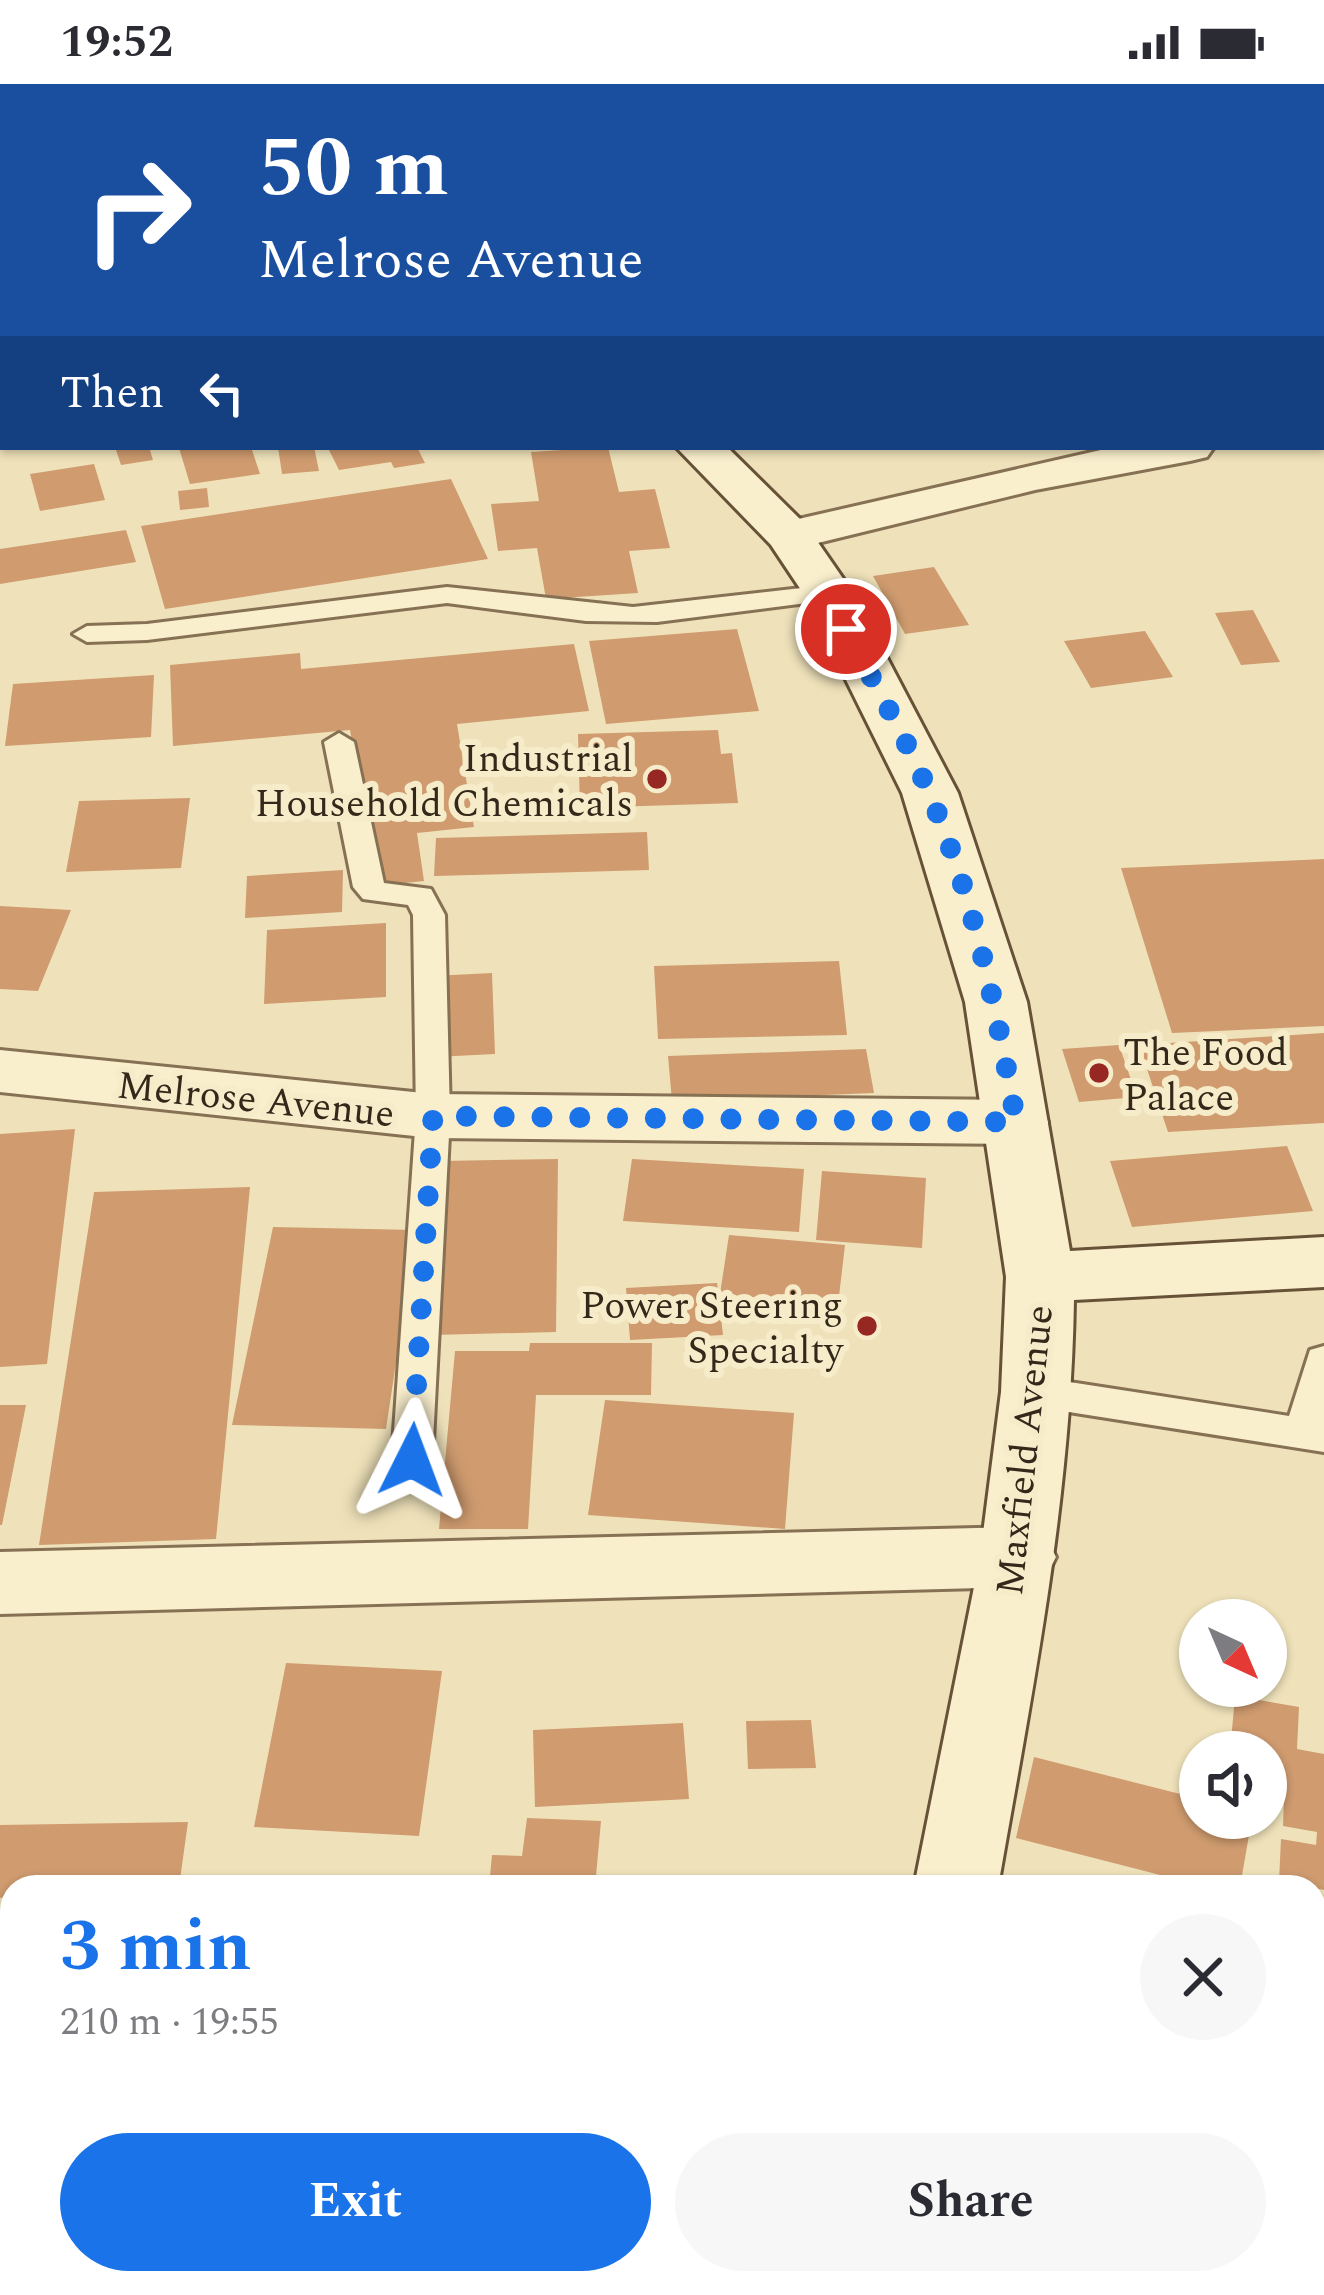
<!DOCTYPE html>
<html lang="en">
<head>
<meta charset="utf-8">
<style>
	body { margin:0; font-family:Spectral,serif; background:#f7f7f7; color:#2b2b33; height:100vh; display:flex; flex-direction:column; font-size:45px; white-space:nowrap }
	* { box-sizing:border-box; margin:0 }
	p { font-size:39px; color:#7c7c81 }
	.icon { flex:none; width:66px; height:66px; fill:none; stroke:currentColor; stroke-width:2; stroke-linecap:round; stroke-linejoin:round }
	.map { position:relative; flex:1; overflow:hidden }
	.drawer { position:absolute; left:0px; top:1791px; width:1326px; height:420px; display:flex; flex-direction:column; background:#fff; border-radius:36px 36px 0 0; box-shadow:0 3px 9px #0004 }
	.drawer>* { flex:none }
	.guide { position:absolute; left:0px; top:0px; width:1326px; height:366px; box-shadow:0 3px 9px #0004; background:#1a4fa0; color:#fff; overflow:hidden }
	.needle { width:78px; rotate:136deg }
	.buttons { position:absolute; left:1179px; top:1515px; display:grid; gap:24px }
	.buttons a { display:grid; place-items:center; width:108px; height:108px; border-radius:50%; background:#fff; box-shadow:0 3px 9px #0004; font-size:60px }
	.pin { position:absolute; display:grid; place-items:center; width:102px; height:102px; color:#fff; margin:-51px; border:6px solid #fff; border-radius:50%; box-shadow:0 3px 12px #0007 }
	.me { position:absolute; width:132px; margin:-66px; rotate:3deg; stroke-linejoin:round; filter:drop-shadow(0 0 9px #0008) }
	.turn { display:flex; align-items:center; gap:42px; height:252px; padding:0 60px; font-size:54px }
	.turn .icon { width:156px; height:156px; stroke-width:2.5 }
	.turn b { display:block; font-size:84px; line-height:102px }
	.then { display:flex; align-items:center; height:114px; padding:0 60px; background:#0003; gap:24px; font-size:45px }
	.round { display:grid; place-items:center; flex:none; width:126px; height:126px; border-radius:63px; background:#f7f7f7 }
	.headline { display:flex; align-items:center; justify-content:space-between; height:204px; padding:0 60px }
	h1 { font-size:72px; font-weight:700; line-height:90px; color:#1a73e8 }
	.primary-button { display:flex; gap:24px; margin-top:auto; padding:24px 60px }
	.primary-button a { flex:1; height:138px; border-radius:72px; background:#1a73e8; color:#fff; font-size:48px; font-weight:700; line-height:138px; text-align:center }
	.primary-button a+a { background:#f7f7f7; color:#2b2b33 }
	.status { display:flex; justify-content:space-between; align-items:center; height:84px; padding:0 60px; background:#fff; direction:ltr }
	.status svg { height:33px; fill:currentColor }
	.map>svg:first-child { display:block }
</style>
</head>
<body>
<div class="status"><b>19:52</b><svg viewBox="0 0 49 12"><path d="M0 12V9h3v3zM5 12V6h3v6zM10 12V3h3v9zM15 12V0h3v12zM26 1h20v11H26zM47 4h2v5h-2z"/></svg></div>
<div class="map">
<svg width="1324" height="2211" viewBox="0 0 1324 2211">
	<rect width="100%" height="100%" fill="#efe2ba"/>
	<!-- building -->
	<g fill="#cf9b6f">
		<polygon points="149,363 153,376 121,381 116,366"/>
		<polygon points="189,363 251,363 260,390 190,400 179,364"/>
		<polygon points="278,363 314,363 319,387 282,390"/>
		<polygon points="348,363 417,363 425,379 394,384 391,378 339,386 329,366"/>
		<polygon points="608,363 619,408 655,405 670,464 629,467 638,509 546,515 537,464 498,467 491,420 539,417 531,368"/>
		<polygon points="94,380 105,416 40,427 30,390"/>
		<polygon points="451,395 488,475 165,525 141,442"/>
		<polygon points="207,404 209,423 180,426 178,407"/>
		<polygon points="126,446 136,478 0,500 0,465"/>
		<polygon points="934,483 969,541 905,550 873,492"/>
		<polygon points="1253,526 1280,578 1241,581 1215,529"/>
		<polygon points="737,545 759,627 606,640 589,557"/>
		<polygon points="1145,547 1173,593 1091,604 1064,557"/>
		<polygon points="574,560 589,627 457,640 474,743 417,749 424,797 375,802 350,646 173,662 170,581 300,569 301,585"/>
		<polygon points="154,591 151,653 5,662 13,600"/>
		<polygon points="718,646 721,670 732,669 738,719 580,724 578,650"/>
		<polygon points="190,714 181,784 66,788 79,717"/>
		<polygon points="647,748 649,786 434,792 436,754"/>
		<polygon points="1324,775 1324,942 1172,949 1121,784"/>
		<polygon points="343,786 342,828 245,834 247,792"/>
		<polygon points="0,822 71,826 38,907 0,905"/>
		<polygon points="386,839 386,913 264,920 267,846"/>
		<polygon points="839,877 847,951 658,955 654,882"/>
		<polygon points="492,889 495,970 435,973 433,892"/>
		<polygon points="1324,949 1324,1039 1168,1048 1139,961"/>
		<polygon points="1119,961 1137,1013 1079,1018 1062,965"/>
		<polygon points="866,965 874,1009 672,1017 668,972"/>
		<polygon points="75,1045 47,1280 0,1283 0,1050"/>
		<polygon points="1287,1062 1313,1127 1132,1143 1110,1077"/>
		<polygon points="558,1075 556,1248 432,1251 441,1077"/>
		<polygon points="632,1075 804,1085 799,1148 623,1137"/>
		<polygon points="822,1087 926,1094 922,1164 816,1156"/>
		<polygon points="250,1103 216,1455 39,1461 94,1108"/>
		<polygon points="273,1143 416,1146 386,1345 232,1341"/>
		<polygon points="729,1151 845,1161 838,1221 720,1210"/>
		<polygon points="717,1199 723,1251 630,1256 626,1204"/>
		<polygon points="530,1259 652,1259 651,1311 536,1311 528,1445 439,1445 455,1267 529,1267"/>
		<polygon points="605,1316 794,1329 785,1445 588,1431"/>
		<polygon points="0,1321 26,1321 2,1441 0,1441"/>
		<polygon points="286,1579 442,1587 419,1752 254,1743"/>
		<polygon points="1235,1612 1299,1623 1297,1665 1324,1670 1324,1806 1279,1797 1281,1755 1316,1761 1317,1748 1283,1742 1284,1714 1266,1710 1266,1668 1230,1668"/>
		<polygon points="811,1636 816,1684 748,1685 746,1637"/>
		<polygon points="683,1639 689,1715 535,1723 533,1646"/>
		<polygon points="1034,1673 1200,1715 1200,1734 1252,1734 1240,1803 1207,1803 1016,1754"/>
		<polygon points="527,1734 601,1737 595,1803 489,1803 492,1771 522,1772"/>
		<polygon points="188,1738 179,1803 12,1803 12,1813 0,1814 0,1741"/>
		<polygon points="1320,1898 1324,1898 1324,2055 1314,2053 1314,1913 1320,1915"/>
		<polygon points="1314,2070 1324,2072 1324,2211 1162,2211 1163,2199 1314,2199"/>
		<polygon points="576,2199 786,2199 785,2211 574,2211"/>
	</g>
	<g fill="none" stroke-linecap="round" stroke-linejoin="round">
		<!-- lane casing -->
		<g stroke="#867154" stroke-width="6">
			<g id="lane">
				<rect x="0" y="31" width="3" height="12"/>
				<polygon points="828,501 842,509 838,515 657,538 586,537 447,519 147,556 87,558 73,550 87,542 147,540 447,503 633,523"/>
				<polygon points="339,649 354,658 384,799 431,805 445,831 450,1032 432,1376 426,1387 412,1392 398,1387 392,1376 416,1032 413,831 408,821 363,815 353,803 324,658"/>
				<polygon points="1324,1262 1324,1368 1037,1323 1023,1318 1018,1308 1023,1298 1037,1293 1289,1332 1310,1266"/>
				<polygon points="71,2199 126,2199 131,2211 76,2211"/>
			</g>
		</g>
		<!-- street casing -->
		<g stroke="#867154" stroke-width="6">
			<g id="street">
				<polygon points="561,0 600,0 559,3"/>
				<rect x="1323" y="325" width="1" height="28"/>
				<rect x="0" y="335" width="3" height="28"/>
				<polygon points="1114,363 1214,363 1207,373 1190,377 1035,406 789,466 772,461 764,451 772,441"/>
				<polygon points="0,966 433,1010 1016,1016 1039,1022 1048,1038 1039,1054 1016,1060 433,1054 0,1008"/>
				<polygon points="1018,1443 1045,1451 1056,1473 1045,1495 1018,1503 0,1530 0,1468"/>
			</g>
		</g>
		<!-- secondary casing -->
		<g stroke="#675238" stroke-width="6">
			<g id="secondary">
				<polygon points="282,0 323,0 325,3 284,3"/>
				<path d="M676,363H727L806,441L853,509L958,709L1027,918L1070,1167L1324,1153V1203L1074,1216C1071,1415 1032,1608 998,1803H914L980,1473L1001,1308L1006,1193L965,918L902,709L803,509L771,461Z"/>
				<rect x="857" y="2199" width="94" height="12"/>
			</g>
		</g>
		<!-- lane -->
		<use href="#lane" fill="#faefcd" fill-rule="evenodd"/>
		<!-- street -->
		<use href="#street" fill="#faefcd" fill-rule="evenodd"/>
		<!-- secondary -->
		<use href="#secondary" fill="#faefcd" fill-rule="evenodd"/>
	</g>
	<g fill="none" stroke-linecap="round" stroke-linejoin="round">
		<!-- route -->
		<path stroke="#1a73e8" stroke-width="21" stroke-dasharray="0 37.8" d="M412,1376L433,1032L1016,1038C997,927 974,814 929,709C906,653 874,600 846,545"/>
	</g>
	<!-- markers -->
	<g fill="#972722" stroke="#f6ecca" stroke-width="4.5">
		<circle cx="657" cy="695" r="12"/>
		<circle cx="1099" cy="989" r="12"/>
		<circle cx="867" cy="1242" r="12"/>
	</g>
	<g text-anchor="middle" stroke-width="12" stroke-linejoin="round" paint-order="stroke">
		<!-- poi labels -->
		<g font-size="39" fill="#34281a" stroke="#f6ecca" text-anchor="end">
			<text x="633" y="687">Industrial<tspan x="633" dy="45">Household Chemicals</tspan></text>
			<text x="1123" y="981" text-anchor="start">The Food<tspan x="1123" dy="45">Palace</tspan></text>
			<text x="843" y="1234">Power Steering<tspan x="843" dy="45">Specialty</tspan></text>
		</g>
		<!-- street labels -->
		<g font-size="39" fill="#34281a" stroke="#f6ecca">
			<text transform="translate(256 1014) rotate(6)" y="14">Melrose Avenue</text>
			<text transform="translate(1023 1366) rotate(-84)" y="14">Maxfield Avenue</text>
		</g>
	</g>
</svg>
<div class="buttons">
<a><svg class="needle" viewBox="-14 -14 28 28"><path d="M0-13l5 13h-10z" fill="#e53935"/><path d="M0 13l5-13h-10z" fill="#7c7c81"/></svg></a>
<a><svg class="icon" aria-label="sound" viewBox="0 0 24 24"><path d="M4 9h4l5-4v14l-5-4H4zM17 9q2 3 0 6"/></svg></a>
</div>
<div class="pin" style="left:846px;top:545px;background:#d93025"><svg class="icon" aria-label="arrive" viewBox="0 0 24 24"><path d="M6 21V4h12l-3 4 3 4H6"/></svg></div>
<svg class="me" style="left:412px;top:1376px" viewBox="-20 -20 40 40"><path d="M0-17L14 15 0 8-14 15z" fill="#1a73e8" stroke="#fff" stroke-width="4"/></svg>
<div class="guide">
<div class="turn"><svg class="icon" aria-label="right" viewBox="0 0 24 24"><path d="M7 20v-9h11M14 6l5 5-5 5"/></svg><div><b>50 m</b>Melrose Avenue</div></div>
<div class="then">Then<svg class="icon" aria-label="left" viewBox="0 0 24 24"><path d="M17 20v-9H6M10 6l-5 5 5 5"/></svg></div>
</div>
<section class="drawer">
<div class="headline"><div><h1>3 min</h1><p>210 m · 19:55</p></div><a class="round"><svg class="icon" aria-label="close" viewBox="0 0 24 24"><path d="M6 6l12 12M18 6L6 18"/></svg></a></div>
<div class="primary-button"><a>Exit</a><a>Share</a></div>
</section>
</div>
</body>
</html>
